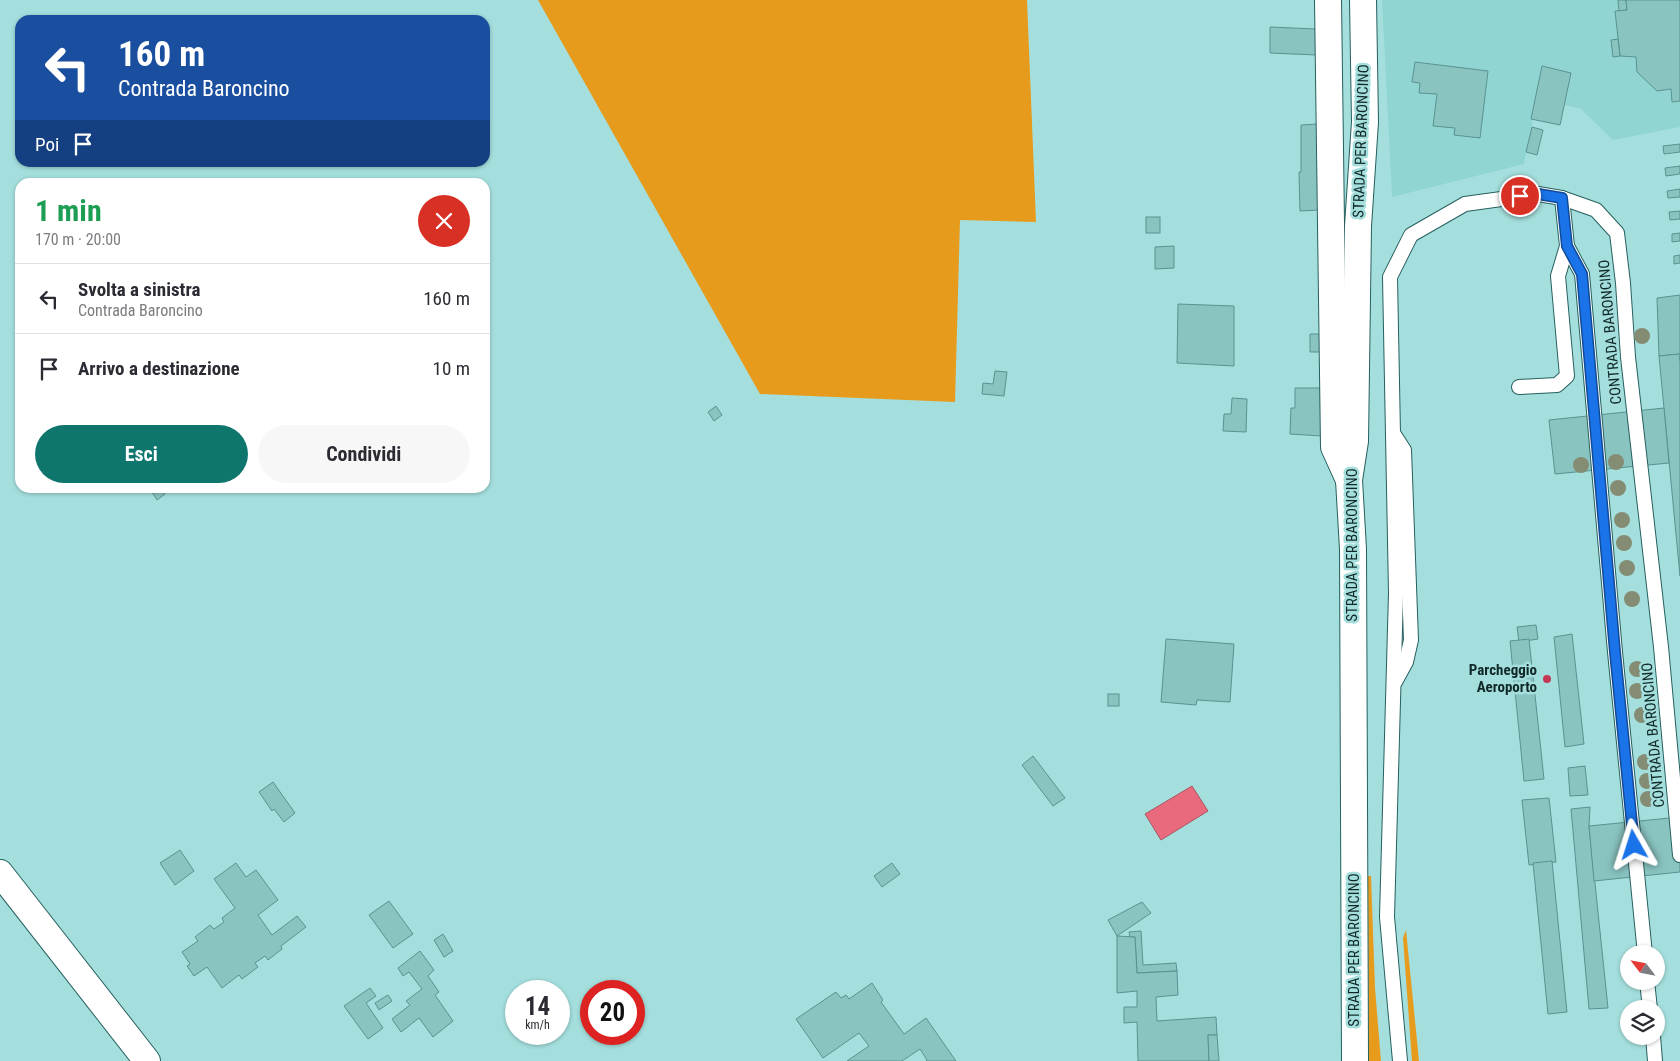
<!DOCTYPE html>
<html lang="it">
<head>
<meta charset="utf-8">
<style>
	body { margin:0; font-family:"Roboto Condensed",sans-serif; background:#f7f7f7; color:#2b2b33; height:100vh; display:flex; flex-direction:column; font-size:19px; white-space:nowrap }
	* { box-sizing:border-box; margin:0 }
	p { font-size:16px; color:#7c7c81 }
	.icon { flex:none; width:28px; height:28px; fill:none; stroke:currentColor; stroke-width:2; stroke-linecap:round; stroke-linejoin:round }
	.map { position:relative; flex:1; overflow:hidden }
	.details { position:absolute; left:15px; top:178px; width:475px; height:315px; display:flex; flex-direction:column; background:#fff; border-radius:15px; box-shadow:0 1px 4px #0004 }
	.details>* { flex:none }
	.hud { position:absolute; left:15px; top:15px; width:475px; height:152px; border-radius:15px; box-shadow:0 1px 4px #0004; background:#1a4fa0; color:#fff; overflow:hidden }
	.needle { width:32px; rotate:302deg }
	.tools { position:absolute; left:1620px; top:945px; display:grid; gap:10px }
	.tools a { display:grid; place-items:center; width:45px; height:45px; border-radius:50%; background:#fff; box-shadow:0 1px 4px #0004; font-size:25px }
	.speed { position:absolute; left:505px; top:980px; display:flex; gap:10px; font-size:25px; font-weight:700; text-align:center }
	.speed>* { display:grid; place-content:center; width:65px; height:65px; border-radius:50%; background:#fff; box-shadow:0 1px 4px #0004; line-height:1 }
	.speed small { font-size:12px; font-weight:400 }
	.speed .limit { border:8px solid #d22; background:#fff; color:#111 }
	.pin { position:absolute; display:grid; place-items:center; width:42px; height:42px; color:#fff; margin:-21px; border:2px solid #fff; border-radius:50%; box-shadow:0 1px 5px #0007 }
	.me { position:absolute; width:55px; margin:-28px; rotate:354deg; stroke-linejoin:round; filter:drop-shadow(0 0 4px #0008) }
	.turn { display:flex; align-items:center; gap:18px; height:105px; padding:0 20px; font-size:22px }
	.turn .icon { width:65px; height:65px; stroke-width:2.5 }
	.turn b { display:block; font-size:35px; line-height:42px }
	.then { display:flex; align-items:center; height:48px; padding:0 20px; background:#0003; gap:10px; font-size:19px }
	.round { display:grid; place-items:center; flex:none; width:52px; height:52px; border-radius:26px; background:#f7f7f7 }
	.summary { display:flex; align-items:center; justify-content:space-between; height:85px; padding:0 20px }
	h1 { font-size:30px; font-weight:700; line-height:38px; color:#1e9e55 }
	.action { display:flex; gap:10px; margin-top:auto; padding:10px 20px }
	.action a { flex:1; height:58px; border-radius:30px; background:#0f766e; color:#fff; font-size:20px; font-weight:700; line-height:58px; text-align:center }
	.action a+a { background:#f7f7f7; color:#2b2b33 }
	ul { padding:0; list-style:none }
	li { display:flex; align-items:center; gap:15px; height:70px; padding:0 20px; border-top:1px solid #e1e1e2 }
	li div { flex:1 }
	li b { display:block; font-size:19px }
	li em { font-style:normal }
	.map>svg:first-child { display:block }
</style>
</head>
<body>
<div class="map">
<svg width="1680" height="1061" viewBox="0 0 1680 1061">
	<rect width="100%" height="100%" fill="#a4dfdd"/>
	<!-- built -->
	<polygon fill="#90d5d2" points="1382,0 1680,0 1680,127 1613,140 1581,109 1564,105 1560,125 1533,119 1524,164 1392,197"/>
	<!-- green -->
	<g fill="#e79b1c">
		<polygon points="538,0 1027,0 1036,222 960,220 955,402 760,394"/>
		<polygon points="1368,876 1371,876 1375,988 1381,1061 1369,1061"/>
		<polygon points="1406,930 1419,1061 1412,1061 1403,938"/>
	</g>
	<!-- water -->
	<polygon fill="#e96a7d" stroke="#a85663" points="1192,786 1208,811 1161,840 1145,814"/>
	<!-- building -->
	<g fill="#89c4c1" stroke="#599391">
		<polygon points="1618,0 1626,0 1627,10 1619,11"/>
		<polygon points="1626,0 1680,0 1680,101 1672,102 1671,89 1657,91 1637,72 1636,57 1620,56 1615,11 1627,10"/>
		<polygon points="1270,27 1316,29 1317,55 1270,53"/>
		<polygon points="1618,39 1620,56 1613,57 1611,40"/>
		<polygon points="1415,62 1488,71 1480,138 1454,135 1455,128 1433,126 1437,94 1419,93 1420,83 1412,82"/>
		<polygon points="1542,66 1571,73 1560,125 1531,119"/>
		<polygon points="1318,124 1319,210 1300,211 1299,172 1301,172 1301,125"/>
		<polygon points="1532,127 1543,130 1537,155 1526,152"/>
		<polygon points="1680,144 1680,152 1664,154 1663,146"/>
		<polygon points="1680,166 1680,174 1666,176 1665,168"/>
		<polygon points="1680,189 1680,197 1668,198 1667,191"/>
		<polygon points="1680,211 1680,219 1670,220 1669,212"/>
		<rect x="1146" y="217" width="14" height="16"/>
		<polygon points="1680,233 1680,241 1672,242 1672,234"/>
		<polygon points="1174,246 1174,268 1155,269 1155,247"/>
		<polygon points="1680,255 1680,263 1674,264 1674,256"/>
		<polygon points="1680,295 1680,354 1659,356 1657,298"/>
		<polygon points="1178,304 1234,306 1234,366 1177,363"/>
		<polygon points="1310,334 1320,334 1321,352 1310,352"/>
		<polygon points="1679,354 1680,363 1680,576 1659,356"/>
		<polygon points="995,371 1007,372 1004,396 982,394 983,383 993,384"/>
		<polygon points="1295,388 1321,388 1322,436 1290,434 1291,408 1295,408"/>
		<polygon points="1232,398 1247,399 1246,432 1223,431 1224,414 1231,414"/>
		<polygon points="716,406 722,415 714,421 708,412"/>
		<polygon points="1664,408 1669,463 1555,474 1549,420"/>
		<polygon points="158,488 160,488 165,494 157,500 152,492"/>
		<polygon points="1536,625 1538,639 1519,642 1517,627"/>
		<polygon points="1572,634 1584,744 1565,747 1554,637"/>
		<polygon points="1166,639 1234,644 1230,702 1197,700 1196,705 1161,702"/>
		<polygon points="1529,639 1544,779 1524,781 1510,641"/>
		<rect x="1108" y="694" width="11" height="12"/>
		<polygon points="1033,756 1065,798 1053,806 1022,765"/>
		<polygon points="1585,766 1588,795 1570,796 1568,768"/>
		<polygon points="273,782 295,813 284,822 274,809 272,811 259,792"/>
		<polygon points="1549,798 1556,862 1529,865 1522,800"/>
		<polygon points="1590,807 1589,826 1608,1008 1589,1009 1571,809"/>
		<polygon points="1680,817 1680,872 1594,881 1589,826"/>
		<polygon points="180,850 194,871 175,885 160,863"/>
		<polygon points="1552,861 1567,1012 1548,1014 1533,863"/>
		<polygon points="236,863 246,877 256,870 278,900 258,915 272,935 297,916 306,927 281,946 282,949 268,960 265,956 255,963 258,967 242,979 239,975 222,988 207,967 194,976 187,966 190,964 182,952 198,941 195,937 210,925 214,929 224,922 222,918 235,908 214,879"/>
		<polygon points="892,863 900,874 882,887 874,876"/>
		<polygon points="389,901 413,934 393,948 369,915"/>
		<polygon points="1142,902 1151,913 1117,936 1108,920"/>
		<polygon points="1141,931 1143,965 1176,963 1177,971 1137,973 1135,937 1130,937 1129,932"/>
		<polygon points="443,934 453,951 444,957 434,940"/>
		<polygon points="1117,936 1135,937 1137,973 1177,971 1178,995 1156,997 1157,1021 1216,1017 1217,1035 1208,1035 1209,1061 1138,1061 1137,1022 1124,1023 1124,1007 1137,1007 1137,991 1117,993"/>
		<polygon points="420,951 434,970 428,976 439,992 435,995 453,1021 433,1037 419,1018 401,1032 392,1019 410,1005 406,1001 422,989 409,972 403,976 398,968"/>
		<polygon points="872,983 883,1000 881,1002 904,1034 926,1018 956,1061 926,1061 927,1060 920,1049 902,1061 847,1061 869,1046 859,1033 823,1058 796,1019 836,992 841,998 846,995 849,999"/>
		<polygon points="370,988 376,996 366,1003 383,1028 368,1039 344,1006"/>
		<polygon points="388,995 392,1001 379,1010 375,1003"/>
		<polygon points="1208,1035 1217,1035 1219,1061 1209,1061"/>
	</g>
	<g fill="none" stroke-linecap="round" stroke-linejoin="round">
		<!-- service casing -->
		<g stroke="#26605f" stroke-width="16">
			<g id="service">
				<polyline points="1567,246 1582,274 1615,652 1645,954"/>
				<polyline points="1519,387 1557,385 1567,376 1558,276 1567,246 1562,198"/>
				<polyline points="1393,433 1404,450 1411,640 1406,662 1395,682"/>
				<polyline points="1647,981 1650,1009"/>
				<polyline points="1653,1036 1655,1061"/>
				<polyline points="1400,1061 1387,917 1396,593 1390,277 1411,235 1465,204 1538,194 1562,198 1596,210 1617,233 1623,283 1628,357 1661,647 1680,855"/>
			</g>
		</g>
		<!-- minor casing -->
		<g stroke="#26605f" stroke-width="28">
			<g id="minor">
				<polyline points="1328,0 1334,447 1349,480"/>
				<polyline points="0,873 147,1061"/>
				<polyline points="1355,1061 1353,549 1349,480 1355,441 1358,226 1365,122 1363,0"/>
			</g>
		</g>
		<!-- service -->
		<use href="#service" stroke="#fff" stroke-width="14"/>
		<!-- minor -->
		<use href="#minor" stroke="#fff" stroke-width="26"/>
	</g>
	<!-- trees -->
	<g fill="#848d73">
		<circle cx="1642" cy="336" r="8"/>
		<circle cx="1616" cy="462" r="8"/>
		<circle cx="1581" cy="465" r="8"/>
		<circle cx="1618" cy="488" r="8"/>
		<circle cx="1622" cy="520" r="8"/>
		<circle cx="1624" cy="543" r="8"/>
		<circle cx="1627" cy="568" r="8"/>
		<circle cx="1632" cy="599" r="8"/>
		<circle cx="1637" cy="669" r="8"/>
		<circle cx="1637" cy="691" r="8"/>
		<circle cx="1642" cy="715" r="8"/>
		<circle cx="1645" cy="762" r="8"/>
		<circle cx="1647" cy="781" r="8"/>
		<circle cx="1648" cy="799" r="8"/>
	</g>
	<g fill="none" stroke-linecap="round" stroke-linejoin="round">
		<!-- route casing -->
		<g stroke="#114b97" stroke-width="12">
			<polyline id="route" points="1520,196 1538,194 1562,198 1567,246 1582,274 1615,652 1634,845"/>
		</g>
		<!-- route -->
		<use href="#route" stroke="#1a73e8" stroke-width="9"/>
	</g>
	<!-- markers -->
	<circle fill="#c63655" stroke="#a4dfdd" stroke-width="2" cx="1547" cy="679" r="5"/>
	<g text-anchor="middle" stroke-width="5" stroke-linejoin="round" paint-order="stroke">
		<!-- street labels -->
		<g font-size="15" fill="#102827" stroke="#a4dfdd">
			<text transform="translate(1361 141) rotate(-88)" y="5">STRADA PER BARONCINO</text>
			<text transform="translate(1610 332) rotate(-95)" y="5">CONTRADA BARONCINO</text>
			<text transform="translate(1352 545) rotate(-90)" y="5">STRADA PER BARONCINO</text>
			<text transform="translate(1653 735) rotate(-95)" y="5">CONTRADA BARONCINO</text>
			<text transform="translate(1354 950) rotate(-90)" y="5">STRADA PER BARONCINO</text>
		</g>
		<!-- poi labels -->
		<g font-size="15" font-weight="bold" fill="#102827" stroke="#a4dfdd" text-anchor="end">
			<text x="1537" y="675">Parcheggio<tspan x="1537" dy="17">Aeroporto</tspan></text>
		</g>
	</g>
</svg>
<div class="tools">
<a><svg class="needle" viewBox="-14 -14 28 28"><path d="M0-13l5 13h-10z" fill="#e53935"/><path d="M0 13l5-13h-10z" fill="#7c7c81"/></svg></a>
<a><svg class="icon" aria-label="layers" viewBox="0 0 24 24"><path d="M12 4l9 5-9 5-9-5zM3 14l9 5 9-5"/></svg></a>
</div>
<div class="speed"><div>14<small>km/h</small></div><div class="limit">20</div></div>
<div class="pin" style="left:1520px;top:196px;background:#d93025"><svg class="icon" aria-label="arrive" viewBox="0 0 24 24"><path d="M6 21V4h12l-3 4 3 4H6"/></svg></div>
<svg class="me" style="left:1634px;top:845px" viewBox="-20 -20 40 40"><path d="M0-17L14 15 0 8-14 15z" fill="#1a73e8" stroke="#fff" stroke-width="4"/></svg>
<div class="hud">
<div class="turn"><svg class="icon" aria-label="left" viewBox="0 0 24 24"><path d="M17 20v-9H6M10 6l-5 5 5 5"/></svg><div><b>160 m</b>Contrada Baroncino</div></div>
<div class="then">Poi<svg class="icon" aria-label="arrive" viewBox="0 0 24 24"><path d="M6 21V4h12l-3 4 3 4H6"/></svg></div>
</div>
<section class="details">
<div class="summary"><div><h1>1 min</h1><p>170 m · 20:00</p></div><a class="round" style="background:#d93025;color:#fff"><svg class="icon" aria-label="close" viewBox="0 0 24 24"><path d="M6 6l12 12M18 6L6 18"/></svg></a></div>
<ul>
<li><svg class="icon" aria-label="left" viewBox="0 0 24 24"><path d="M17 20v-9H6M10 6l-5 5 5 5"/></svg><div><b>Svolta a sinistra</b><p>Contrada Baroncino</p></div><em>160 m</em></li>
<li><svg class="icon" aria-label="arrive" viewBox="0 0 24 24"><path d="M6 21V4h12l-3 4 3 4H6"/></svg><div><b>Arrivo a destinazione</b></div><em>10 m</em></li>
</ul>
<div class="action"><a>Esci</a><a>Condividi</a></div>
</section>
</div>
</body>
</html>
